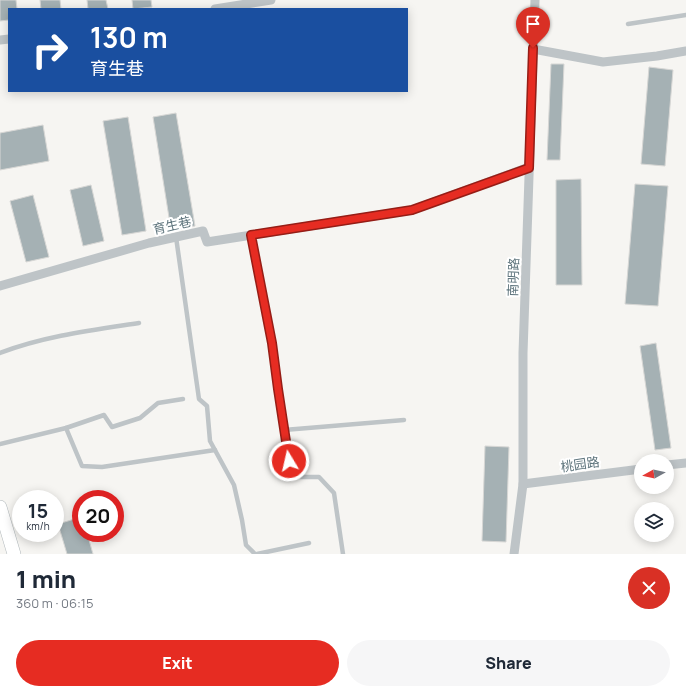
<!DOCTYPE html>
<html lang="en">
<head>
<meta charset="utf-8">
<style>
	body { margin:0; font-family:Manrope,"Noto Sans SC",sans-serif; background:#f6f6f7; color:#1f2937; height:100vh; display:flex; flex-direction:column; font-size:15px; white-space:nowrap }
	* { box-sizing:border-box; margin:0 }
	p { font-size:13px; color:#747a83 }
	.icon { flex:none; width:22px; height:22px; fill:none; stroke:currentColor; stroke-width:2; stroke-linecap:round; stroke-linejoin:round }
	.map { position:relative; height:554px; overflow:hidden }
	.sheet { display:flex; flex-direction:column; background:#fff; flex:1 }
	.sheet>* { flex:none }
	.top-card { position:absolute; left:8px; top:8px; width:400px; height:84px; border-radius:0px; box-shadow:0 2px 10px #0003; background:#1a4fa0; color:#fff; overflow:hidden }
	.needle { width:26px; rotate:262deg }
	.controls { position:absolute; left:634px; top:454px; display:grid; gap:8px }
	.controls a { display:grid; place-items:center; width:40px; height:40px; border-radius:50%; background:#fff; box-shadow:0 2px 10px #0003; font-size:20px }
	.speed { position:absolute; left:12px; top:490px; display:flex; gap:8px; font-size:20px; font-weight:700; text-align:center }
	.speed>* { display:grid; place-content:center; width:52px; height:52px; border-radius:50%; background:#fff; box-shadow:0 2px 10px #0003; line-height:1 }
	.speed small { font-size:10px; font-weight:400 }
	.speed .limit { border:6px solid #d22; background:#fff; color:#111 }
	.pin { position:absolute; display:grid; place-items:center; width:34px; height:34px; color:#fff; margin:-41px -17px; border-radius:50% 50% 50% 0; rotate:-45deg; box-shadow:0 0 4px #0007 }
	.pin .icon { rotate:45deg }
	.me { position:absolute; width:44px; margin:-22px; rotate:351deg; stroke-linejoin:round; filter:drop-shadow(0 0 3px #0008) }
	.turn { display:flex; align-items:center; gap:14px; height:84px; padding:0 16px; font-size:18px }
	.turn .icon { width:52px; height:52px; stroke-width:2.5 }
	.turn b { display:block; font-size:28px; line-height:34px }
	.round { display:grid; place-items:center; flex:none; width:42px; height:42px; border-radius:21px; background:#f6f6f7 }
	.overview { display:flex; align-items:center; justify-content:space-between; height:68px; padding:0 16px }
	h1 { font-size:24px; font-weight:800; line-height:30px }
	.button { display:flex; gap:8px; margin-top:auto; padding:8px 16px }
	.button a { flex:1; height:46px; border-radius:24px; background:#e62c22; color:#fff; font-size:16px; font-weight:800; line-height:46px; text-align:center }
	.button a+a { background:#f6f6f7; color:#1f2937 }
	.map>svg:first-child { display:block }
</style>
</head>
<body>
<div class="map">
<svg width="686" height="554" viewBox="0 0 686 554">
	<rect width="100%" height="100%" fill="#f6f5f2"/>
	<!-- building -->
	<g fill="#a5b1b4" stroke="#d7d7d5">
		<polygon points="0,0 16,0 17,9 9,9 9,20 0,21"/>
		<polygon points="40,0 60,0 61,9 41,9"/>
		<polygon points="87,0 106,0 108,9 88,9"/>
		<polygon points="132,0 151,0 152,7 133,9"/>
		<polygon points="551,64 564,64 560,160 547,160"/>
		<polygon points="649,67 673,70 665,166 641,164"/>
		<polygon points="176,113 195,226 171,230 153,117"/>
		<polygon points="128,117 146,231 122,235 103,121"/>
		<polygon points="43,125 49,161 0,170 0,133"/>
		<polygon points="581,179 582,285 556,285 556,180"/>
		<polygon points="635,184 668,186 658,306 625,304"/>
		<polygon points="91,185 104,241 83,246 70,190"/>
		<polygon points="33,195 49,257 26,262 10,201"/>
		<polygon points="656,343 671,448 655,450 640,346"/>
		<polygon points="485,446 509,447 506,542 482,541"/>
		<polygon points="81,517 81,533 87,533 93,554 67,554 58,524"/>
	</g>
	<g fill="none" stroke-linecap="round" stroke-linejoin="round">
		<!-- secondary casing -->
		<g stroke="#b1b8bb" stroke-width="14">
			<polyline id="secondary" points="0,507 14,554"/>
		</g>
		<!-- service -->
		<g stroke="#bec4c7" stroke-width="4.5">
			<polyline points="628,24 686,15"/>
			<polyline points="251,235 272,343 277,389 292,477 319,477 334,493 343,554"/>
			<polyline points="176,237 199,399 207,406 210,441 234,485 242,520 246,545 255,554"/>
			<path d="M0,353C44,336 93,330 139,323"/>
			<polyline points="66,428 104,415 112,427 140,418 158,403 183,399"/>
			<polyline points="284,430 404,420"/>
			<polyline points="0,444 66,428 82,466 102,467 215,450"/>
			<polyline points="257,554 309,543"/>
		</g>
		<!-- minor -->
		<g stroke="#bec4c7" stroke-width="9">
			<polyline points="215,9 271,0"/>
			<polyline points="0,40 9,39"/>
			<polyline points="533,49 603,62 657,56 686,51"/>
			<polyline points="0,286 149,243 203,231 207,242 412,210 529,167"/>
			<polyline points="667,465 686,463"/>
			<polyline points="523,484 641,469"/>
			<polyline points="514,554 523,484 523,353 535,0"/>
		</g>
		<!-- secondary -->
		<use href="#secondary" stroke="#fff" stroke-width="13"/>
	</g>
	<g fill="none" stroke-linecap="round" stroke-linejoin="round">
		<!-- route casing -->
		<g stroke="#961d16" stroke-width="10">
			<polyline id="route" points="289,461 278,389 272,343 251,235 412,210 529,168 533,48"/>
		</g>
		<!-- route -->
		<use href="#route" stroke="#e62c22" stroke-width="7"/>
	</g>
	<g text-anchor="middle" stroke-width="4" stroke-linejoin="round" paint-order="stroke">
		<!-- street labels -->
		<g font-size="13" fill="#60767e" stroke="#fff">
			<text transform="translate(172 225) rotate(-13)" y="5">育生巷</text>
			<text transform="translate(513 277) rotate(-88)" y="5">南明路</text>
			<text transform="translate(580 464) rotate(-8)" y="5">桃园路</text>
		</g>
	</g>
</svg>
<div class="controls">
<a><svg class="needle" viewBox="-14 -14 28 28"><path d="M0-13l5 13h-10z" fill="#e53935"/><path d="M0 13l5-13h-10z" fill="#747a83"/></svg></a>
<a><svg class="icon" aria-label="layers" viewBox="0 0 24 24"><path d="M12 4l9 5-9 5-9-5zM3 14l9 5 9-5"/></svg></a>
</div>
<div class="speed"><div>15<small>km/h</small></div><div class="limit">20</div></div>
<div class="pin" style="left:533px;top:48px;background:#d93025"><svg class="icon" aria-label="arrive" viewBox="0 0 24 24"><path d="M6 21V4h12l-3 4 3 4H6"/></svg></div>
<svg class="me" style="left:289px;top:461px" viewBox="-20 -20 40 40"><circle r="17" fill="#e62c22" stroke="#fff" stroke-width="3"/><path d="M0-11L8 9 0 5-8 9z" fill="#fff"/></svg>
<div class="top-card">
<div class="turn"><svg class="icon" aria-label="right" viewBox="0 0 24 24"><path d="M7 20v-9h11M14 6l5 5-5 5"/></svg><div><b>130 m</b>育生巷</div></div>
</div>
</div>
<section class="sheet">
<div class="overview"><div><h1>1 min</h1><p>360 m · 06:15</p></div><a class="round" style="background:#d93025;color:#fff"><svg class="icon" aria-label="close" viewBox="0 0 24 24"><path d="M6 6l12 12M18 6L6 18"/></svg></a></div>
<div class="button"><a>Exit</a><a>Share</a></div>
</section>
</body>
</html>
